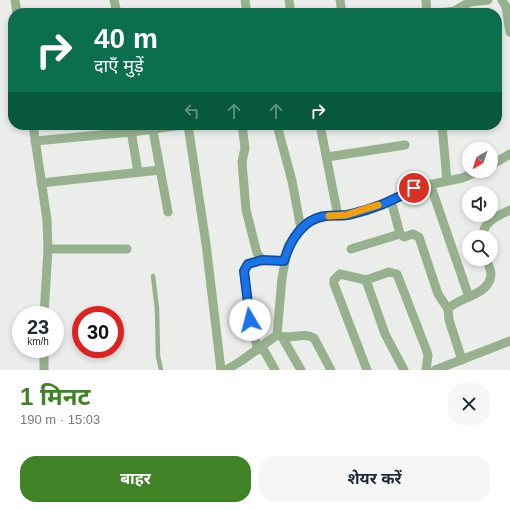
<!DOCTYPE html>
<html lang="hi">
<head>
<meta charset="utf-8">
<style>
	body { margin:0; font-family:Helvetica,"Noto Sans Devanagari",sans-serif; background:#f6f6f7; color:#1f2937; height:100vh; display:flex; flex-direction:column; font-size:15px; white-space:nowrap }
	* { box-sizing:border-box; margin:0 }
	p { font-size:13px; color:#747a83 }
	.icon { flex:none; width:22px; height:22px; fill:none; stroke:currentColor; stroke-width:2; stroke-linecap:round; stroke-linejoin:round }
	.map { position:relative; height:370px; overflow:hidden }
	.panel { display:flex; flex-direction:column; background:#fff; flex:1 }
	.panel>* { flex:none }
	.guide { position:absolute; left:8px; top:8px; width:494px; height:122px; border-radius:16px; box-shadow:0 2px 6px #0003; background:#0b6e4f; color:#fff; overflow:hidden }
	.needle { width:26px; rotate:219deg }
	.controls { position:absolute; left:462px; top:142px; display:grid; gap:8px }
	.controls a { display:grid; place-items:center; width:36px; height:36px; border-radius:50%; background:#fff; box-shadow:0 2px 6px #0003; font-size:20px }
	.speed { position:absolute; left:12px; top:306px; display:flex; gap:8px; font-size:20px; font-weight:700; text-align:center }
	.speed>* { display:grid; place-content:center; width:52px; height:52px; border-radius:50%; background:#fff; box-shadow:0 2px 6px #0003; line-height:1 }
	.speed small { font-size:10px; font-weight:400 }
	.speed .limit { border:6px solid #d22; background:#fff; color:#111 }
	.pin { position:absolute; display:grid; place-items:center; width:34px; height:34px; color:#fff; margin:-17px; border:2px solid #fff; border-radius:50%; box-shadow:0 1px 4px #0007 }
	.me { position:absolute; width:44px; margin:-22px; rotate:352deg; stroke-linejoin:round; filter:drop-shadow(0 0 3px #0008) }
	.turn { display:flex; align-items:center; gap:14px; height:84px; padding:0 20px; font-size:18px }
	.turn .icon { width:52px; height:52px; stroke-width:2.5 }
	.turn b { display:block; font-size:28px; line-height:34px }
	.lanes { display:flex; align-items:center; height:38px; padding:0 20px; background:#0003; justify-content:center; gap:20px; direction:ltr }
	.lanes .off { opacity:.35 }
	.round { display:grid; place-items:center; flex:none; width:42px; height:42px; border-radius:16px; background:#f6f6f7 }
	.headline { display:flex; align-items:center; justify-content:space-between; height:68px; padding:0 20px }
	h1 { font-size:24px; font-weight:700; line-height:30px; color:#3f8326 }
	.action { display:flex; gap:8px; margin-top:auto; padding:8px 20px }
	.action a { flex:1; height:46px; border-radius:16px; background:#3f8326; color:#fff; font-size:16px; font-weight:700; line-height:46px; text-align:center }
	.action a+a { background:#f6f6f7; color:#1f2937 }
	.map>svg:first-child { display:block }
</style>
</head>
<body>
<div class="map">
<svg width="510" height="370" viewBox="0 0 510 370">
	<rect width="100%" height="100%" fill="#ebedea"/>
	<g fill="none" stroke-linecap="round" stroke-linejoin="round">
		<!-- service -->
		<polyline stroke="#97b18f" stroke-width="4.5" points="153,276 157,309 158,356 161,370"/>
		<!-- minor -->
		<g stroke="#97b18f" stroke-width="9">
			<polyline points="15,0 17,13"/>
			<polyline points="114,0 117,13"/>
			<polyline points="245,0 247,13"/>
			<polyline points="289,0 291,13"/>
			<polyline points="340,0 342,13"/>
			<polyline points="426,0 427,13"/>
			<polyline points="502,0 506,7 510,32"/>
			<polyline points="440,13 454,11 470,2 488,0"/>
			<polyline points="33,125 47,220 48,249 44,315"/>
			<polyline points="130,125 138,172"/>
			<polyline points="152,125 168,212"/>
			<polyline points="188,125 206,244 221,370"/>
			<polyline points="242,125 245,148 242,162 246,210 257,253 262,260 284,261"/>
			<polyline points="277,125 292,181 301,229"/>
			<polyline points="320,125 338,216"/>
			<polyline points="442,125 447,181"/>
			<polyline points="35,141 132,132 182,125"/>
			<polyline points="327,157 405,145"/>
			<polyline points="491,165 510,154"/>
			<polyline points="41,183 160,170"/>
			<polyline points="430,184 469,297"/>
			<polyline points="391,200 400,234 404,237 413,234 419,237 438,294 448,309"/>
			<path d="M482,237C484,221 497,216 510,210"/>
			<polyline points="48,249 127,249"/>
			<polyline points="351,249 400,234"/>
			<polyline points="366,280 385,334 404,370"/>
			<path d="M277,335C290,341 303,331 314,338L331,370"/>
			<polyline points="282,337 301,370"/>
			<polyline points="262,347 275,370"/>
			<polyline points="44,349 44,370"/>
			<polyline points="258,350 250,320 244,271 248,264 262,260"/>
			<path d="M462,360L449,320L448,309C459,296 490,296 491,274C491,270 488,264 486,259"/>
			<polyline points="226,370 241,361 277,335 282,278 288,246 294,237 309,222 326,216 338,216 355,213 386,203 414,188 462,178 479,171"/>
			<polyline points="367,370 334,284 334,280 340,274 366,280 389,272 397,274 426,349 428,355 426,370"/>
			<polyline points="435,370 510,341"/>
		</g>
	</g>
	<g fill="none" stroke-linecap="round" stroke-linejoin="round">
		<!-- route casing -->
		<g stroke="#114b97" stroke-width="10">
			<path id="route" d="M250,320L244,271L248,264L262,260L284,261C290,241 303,218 326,216C333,215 340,216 348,215C370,210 394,201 414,188"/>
		</g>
		<!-- route -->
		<use href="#route" stroke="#1a73e8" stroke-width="7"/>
		<!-- slow -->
		<polyline stroke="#f59e0b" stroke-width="7" points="329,216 346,215 378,205"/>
	</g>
</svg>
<div class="controls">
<a><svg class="needle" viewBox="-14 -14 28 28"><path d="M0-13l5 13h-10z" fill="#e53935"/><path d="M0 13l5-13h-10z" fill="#747a83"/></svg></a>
<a><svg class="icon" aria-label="sound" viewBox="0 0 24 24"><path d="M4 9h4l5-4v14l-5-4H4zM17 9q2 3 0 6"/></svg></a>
<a><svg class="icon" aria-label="search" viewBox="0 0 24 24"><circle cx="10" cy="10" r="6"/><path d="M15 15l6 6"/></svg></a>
</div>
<div class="speed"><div>23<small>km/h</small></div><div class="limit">30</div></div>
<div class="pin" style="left:414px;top:188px;background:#d93025"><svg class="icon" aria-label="arrive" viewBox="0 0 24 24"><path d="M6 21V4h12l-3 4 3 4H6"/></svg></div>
<svg class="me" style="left:250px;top:320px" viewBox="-20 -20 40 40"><circle r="19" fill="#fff"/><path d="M0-13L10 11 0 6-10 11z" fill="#1a73e8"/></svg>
<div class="guide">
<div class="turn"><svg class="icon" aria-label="right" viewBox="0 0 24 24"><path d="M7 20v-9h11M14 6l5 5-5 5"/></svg><div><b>40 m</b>दाएँ मुड़ें</div></div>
<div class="lanes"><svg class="icon off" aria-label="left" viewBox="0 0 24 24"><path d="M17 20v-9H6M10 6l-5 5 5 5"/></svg><svg class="icon off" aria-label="ahead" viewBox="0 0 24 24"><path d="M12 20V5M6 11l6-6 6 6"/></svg><svg class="icon off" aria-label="ahead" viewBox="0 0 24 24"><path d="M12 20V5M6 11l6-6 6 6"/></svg><svg class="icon" aria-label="right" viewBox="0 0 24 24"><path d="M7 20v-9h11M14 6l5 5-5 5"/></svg></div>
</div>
</div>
<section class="panel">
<div class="headline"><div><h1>1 मिनट</h1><p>190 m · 15:03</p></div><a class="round"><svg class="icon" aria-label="close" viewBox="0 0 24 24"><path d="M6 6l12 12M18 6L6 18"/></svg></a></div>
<div class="action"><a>बाहर</a><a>शेयर करें</a></div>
</section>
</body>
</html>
